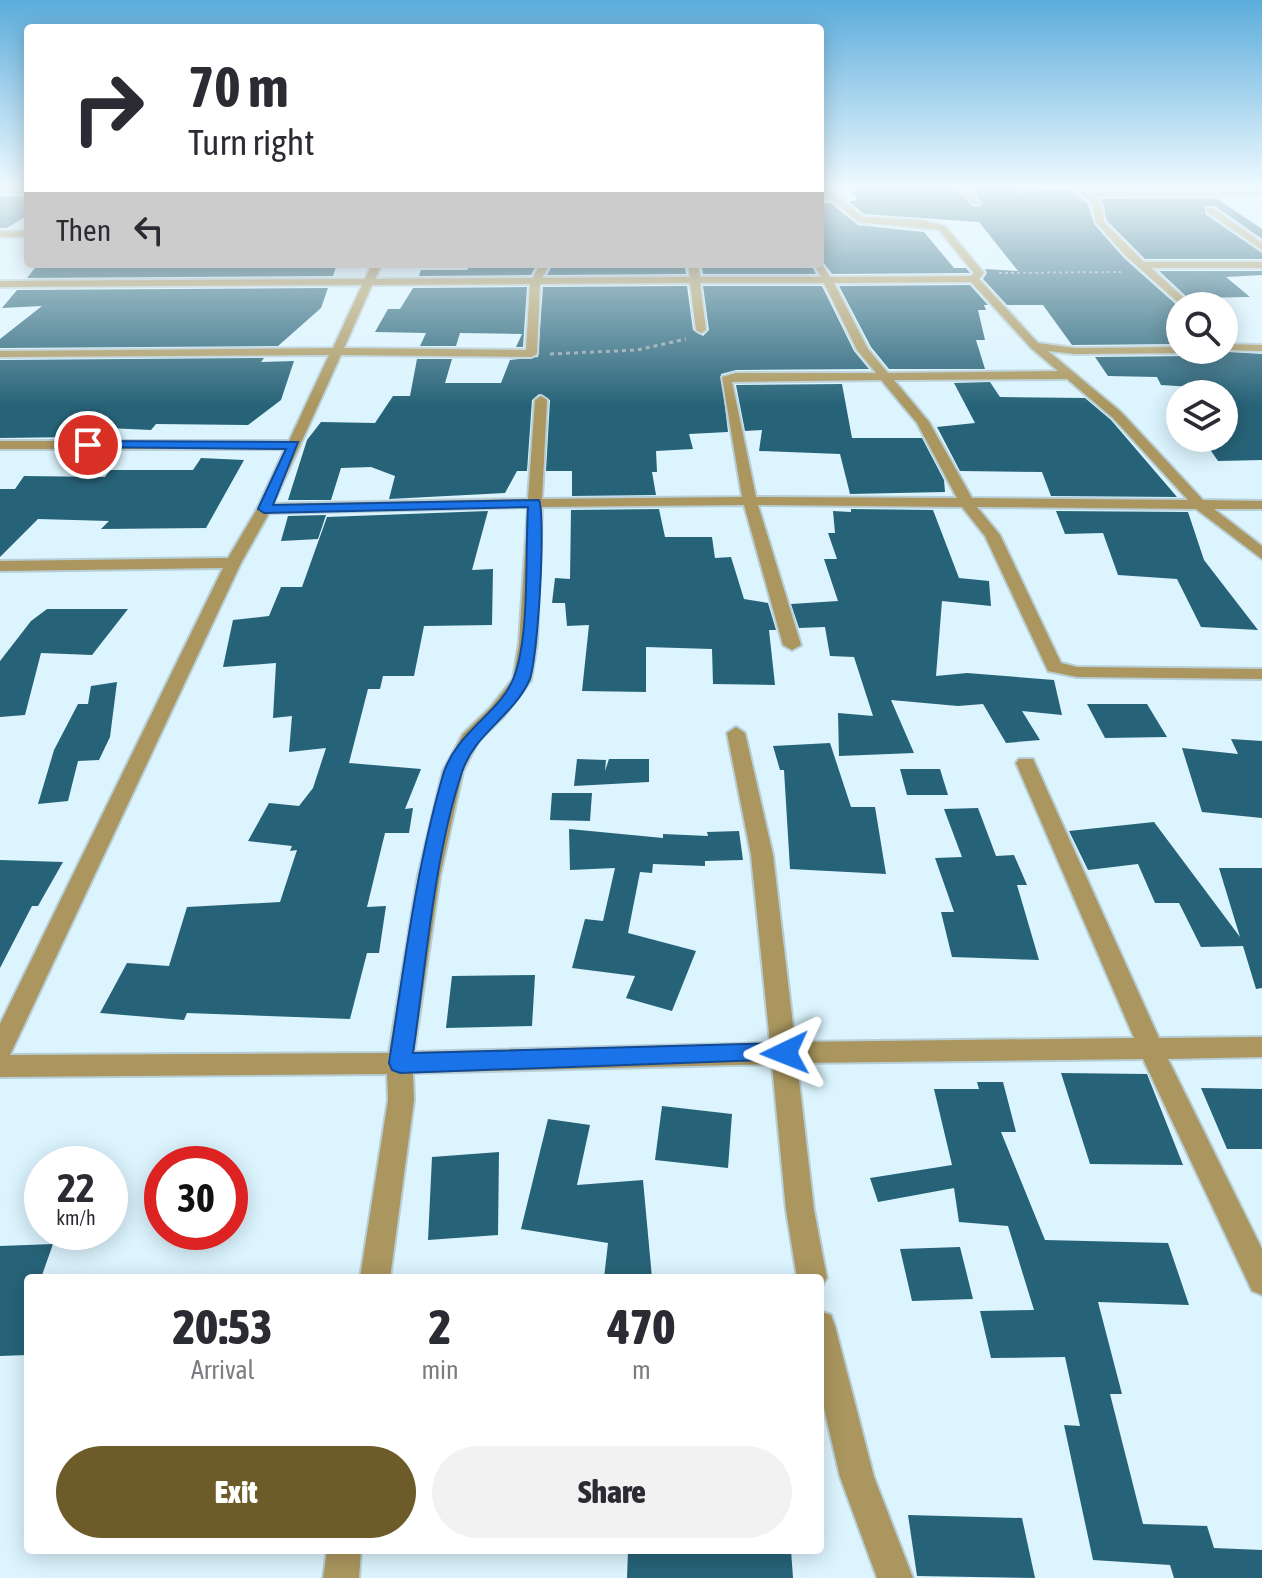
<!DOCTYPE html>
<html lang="en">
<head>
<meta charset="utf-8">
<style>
	body { margin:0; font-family:"Asap Condensed",sans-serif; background:#f2f2f3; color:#2b2b33; height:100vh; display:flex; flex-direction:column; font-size:30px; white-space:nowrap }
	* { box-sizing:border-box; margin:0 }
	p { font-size:26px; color:#7c7c81 }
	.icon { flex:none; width:44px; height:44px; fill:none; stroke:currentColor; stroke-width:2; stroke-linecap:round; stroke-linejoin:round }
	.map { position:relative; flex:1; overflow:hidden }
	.sheet { position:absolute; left:24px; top:1274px; width:800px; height:280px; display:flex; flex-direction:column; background:#fff; border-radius:8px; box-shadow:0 4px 20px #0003 }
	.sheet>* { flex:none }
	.guide { position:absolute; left:24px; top:24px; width:800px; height:244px; border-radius:8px; box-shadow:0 4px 20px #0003; background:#fff; color:#2b2b33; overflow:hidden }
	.buttons { position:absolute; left:1166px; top:292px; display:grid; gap:16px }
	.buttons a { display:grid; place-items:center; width:72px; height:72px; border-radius:50%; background:#fff; box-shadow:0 4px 20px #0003; font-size:40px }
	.speed { position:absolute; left:24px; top:1146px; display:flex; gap:16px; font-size:40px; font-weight:700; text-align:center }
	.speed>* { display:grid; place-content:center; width:104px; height:104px; border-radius:50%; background:#fff; box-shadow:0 4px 20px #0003; line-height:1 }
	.speed small { font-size:20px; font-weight:400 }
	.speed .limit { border:12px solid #d22; background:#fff; color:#111 }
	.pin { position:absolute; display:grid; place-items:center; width:68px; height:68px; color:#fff; margin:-34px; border:4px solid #fff; border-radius:50%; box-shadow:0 2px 8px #0007 }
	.me { position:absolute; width:88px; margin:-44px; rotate:268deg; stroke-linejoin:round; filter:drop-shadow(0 0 6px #0008) }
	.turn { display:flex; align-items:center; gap:28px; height:168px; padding:0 32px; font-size:36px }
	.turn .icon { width:104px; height:104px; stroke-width:2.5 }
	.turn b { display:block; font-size:56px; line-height:68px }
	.then { display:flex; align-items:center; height:76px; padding:0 32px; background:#0003; gap:16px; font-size:30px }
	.eta { display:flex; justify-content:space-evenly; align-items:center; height:136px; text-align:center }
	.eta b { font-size:48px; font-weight:800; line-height:56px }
	.primary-button { display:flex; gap:16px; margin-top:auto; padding:16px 32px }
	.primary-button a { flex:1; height:92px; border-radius:48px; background:#6d5c2a; color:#fff; font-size:32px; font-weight:800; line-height:92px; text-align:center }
	.primary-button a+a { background:#f2f2f3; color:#2b2b33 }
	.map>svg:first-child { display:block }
</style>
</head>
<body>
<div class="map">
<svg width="1262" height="1578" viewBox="0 0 1262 1578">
	<rect width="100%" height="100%" fill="#dbf4fe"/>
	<!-- building -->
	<g fill="#276378">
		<polygon points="846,185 954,186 974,207 983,204 969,187 1071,190 1088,204 1094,224 1124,258 1180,308 1180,344 1072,345 1043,305 1007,305 983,279 987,273 985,269 1018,271 979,222 864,214 848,201 858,200"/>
		<polygon points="1096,185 1198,185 1202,187 1101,188"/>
		<polygon points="0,196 28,196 28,215 7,228 0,228"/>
		<polygon points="1216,198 1262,229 1262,239 1215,206 1205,206 1205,214 1262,253 1262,259 1145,259 1107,221 1100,199"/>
		<polygon points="831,203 858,225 924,232 954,268 966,268 970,273 832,274 820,258 821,204"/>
		<polygon points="38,264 337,264 333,276 27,278"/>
		<polygon points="471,264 537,264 531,275 419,276 421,270 467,270"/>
		<polygon points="553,264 685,267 686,274 547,275"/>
		<polygon points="749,264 811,264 816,274 703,274 702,268"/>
		<polygon points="1159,271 1262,271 1262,275 1226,277 1250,297 1188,298"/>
		<polygon points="970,285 988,305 984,305 986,310 978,310 985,340 976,340 985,369 889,369 871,347 839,286"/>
		<polygon points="687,286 693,330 703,336 709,330 703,286 822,286 854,351 869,369 736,370 721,374 728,432 689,434 693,449 656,451 657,472 652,472 656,495 572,496 572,471 546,471 550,400 539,394 532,400 527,471 517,471 505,493 389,499 395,476 371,467 341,468 331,500 288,500 307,440 321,422 375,423 393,396 410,396 417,359 452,359 445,383 501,383 510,360 538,357 543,287"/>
		<polygon points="527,287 523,347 516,347 522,334 460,333 456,346 420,346 426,333 375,332 388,309 400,309 413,288"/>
		<polygon points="328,288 321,308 278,346 0,348 0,339 42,306 2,308 17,290"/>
		<polygon points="1200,350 1262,354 1262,460 1218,461 1202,438 1224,438 1224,394 1198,394 1193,387 1161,385 1157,377 1108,376 1095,357 1191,356"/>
		<polygon points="264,358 261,362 294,361 281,400 248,425 156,424 151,430 85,427 78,437 0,438 0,360"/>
		<polygon points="990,382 1000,397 1085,398 1111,420 1177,497 1051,496 1042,472 960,471 937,427 975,423 954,383"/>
		<polygon points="842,384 852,438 922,438 944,480 945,492 850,494 840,454 759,451 762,430 745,431 736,385"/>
		<polygon points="201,458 244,460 206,528 101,529 109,521 38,519 0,557 0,489 15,489 24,476 105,477 110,470 193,470"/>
		<polygon points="659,509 665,537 712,537 715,558 731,557 744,599 768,603 776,630 769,630 775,685 713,684 712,649 646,647 646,692 582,691 589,625 567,626 565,603 552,603 555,578 570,579 571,510"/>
		<polygon points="851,509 933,510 959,578 989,581 991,606 942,601 936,676 967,673 1054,680 1062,715 1022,711 1040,740 1006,743 983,704 958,706 891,700 914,753 839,756 838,713 873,716 854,657 830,656 825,627 799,628 791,604 838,601 824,559 837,559 828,533 835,533 833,511 851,512"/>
		<polygon points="488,511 472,570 493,569 492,625 424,626 414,676 383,676 380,689 368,689 349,763 421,769 405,809 413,808 409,833 385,833 367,907 386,906 379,953 367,953 350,1019 187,1013 184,1020 100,1013 127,963 169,966 187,907 280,902 297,850 290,851 292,846 248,841 269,803 299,806 313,788 326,748 289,752 292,716 273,718 276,663 223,667 233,620 269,616 281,587 302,587 327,517"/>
		<polygon points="1056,511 1188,512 1204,560 1258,630 1201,627 1177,579 1118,575 1103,533 1065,534"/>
		<polygon points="326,515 318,539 281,541 288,516"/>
		<polygon points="47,609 128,609 92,655 41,653 25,715 0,717 0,661 31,621"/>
		<polygon points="117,682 110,737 99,760 78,761 68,801 38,804 54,750 78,704 88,704 91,686"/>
		<polygon points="1087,704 1147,704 1167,737 1105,738"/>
		<polygon points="1231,739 1262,741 1262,818 1202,812 1182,748 1238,754"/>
		<polygon points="830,743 851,807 875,807 886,874 790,869 784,770 780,770 773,746"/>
		<polygon points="577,759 606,760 605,771 609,759 649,759 649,782 574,786"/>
		<polygon points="900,769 940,769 948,795 907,795"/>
		<polygon points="552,793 592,793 590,821 550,820"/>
		<polygon points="978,808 996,856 1014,855 1027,885 1017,885 1039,960 952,957 941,912 954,912 935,858 962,857 944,809"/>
		<polygon points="1154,822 1240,937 1219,868 1262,868 1262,988 1256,989 1243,946 1201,947 1179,903 1155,903 1138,864 1088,870 1069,831"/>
		<polygon points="569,829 663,838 663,834 708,836 707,832 739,831 743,860 705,861 705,866 653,864 652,873 640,872 628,933 696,951 672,1011 626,998 635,976 572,968 585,919 603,921 615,868 570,870"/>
		<polygon points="0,860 63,862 38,906 32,906 0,968"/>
		<polygon points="535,975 532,1026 446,1028 452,976"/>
		<polygon points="1061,1073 1147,1074 1183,1165 1090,1164"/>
		<polygon points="977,1082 1003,1082 1016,1132 1001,1132 1045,1240 1168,1243 1189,1305 1098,1302 1122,1394 1110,1394 1143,1524 1207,1526 1214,1548 1262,1550 1262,1578 1174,1578 1170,1565 1093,1560 1064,1425 1080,1426 1065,1357 991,1358 980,1311 1034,1310 1008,1226 959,1222 954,1188 878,1202 870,1178 952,1165 934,1089 979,1089"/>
		<polygon points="1201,1088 1262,1089 1262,1149 1227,1149"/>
		<polygon points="662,1106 732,1114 728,1168 655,1160"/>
		<polygon points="548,1119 590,1125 577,1185 643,1180 652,1278 604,1278 608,1243 521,1229"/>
		<polygon points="499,1152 498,1235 428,1240 432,1157"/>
		<polygon points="53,1244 41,1278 28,1278 28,1355 0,1356 0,1246"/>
		<polygon points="960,1247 973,1299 912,1301 900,1249"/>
		<polygon points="908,1515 1022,1518 1035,1578 917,1576"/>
		<polygon points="628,1550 791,1550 793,1578 627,1578"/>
	</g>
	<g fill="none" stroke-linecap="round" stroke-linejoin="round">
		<!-- minor casing -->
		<g stroke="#b8ced7" stroke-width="4">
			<g id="minor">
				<path d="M820,185H824L863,217L921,220L945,226L984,273L979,279L1038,343L1075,348L1180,347V350H1197L1191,353L1075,354L1048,351L1121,412L1203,500L1262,501V509H1214L1262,546V559L1196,509L977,507L1000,535L1061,663L1077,667L1262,669V679L1077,677L1048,671L985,536L962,507L758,505L801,645L792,650L783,645L744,505L542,507L537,643L531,680L504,716L478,741L463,771L440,876L414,1052L770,1043L751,855L727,733L736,727L745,733L773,855L795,1042L1134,1038L1016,763L1019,759H1033L1159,1038L1262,1037V1057L1168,1059L1262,1249V1295L1252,1291L1143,1059L797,1063L814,1210L827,1278L820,1289V1278H797L786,1210L772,1064L413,1073L414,1100L390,1278H360L388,1100L387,1074L0,1077V1024L223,568L0,571V561L228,558L257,509L285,449H0V441H289L329,355L0,357V351L333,348L362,285L0,287V281L365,279L372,264H382L375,279L533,278L540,264H550L542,278L690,277L688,264H698L700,277H821L814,264L820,261L830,277L971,276L974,273L939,230L858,222L820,189ZM971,282L1031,348L1058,371L888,373L868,349L834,283ZM690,283L696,330L701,333L706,330L700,283H824L857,350L876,373H736L722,377L742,497L542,499L547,400L541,396L535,400L528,499L273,504L341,355L531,357L537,354L540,284ZM530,284L526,350L344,348L372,285ZM1067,379L1113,418L1188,500L972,498L929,422L894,380ZM881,380L917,423L957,498L756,497L732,382ZM528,507L519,643L513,679L490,708L463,734L443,771L418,876L389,1053L10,1055L241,563L269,513Z"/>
				<polygon points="956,185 964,185 980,204 974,204"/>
				<polygon points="1070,185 1079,185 1089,191 1262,190 1262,194 1095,196 1103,209 1104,222 1144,262 1262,262 1262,268 1151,268 1193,306 1182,306 1126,256 1096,222 1091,202"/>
				<rect x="0" y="189" width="28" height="4"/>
				<polygon points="1207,208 1213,208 1262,243 1262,250 1207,212"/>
				<rect x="0" y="231" width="28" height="6"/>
				<polygon points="1224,344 1262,345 1262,351 1224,350"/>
				<polygon points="820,1311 831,1315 835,1326 874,1477 913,1578 877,1578 840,1477 820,1391"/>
				<polygon points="327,1550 361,1550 359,1578 323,1578"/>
			</g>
		</g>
		<!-- path-far1 -->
		<polyline stroke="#8c9ea6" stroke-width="2" stroke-dasharray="3 3" stroke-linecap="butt" points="999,273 1121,272"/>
		<!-- path -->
		<polyline stroke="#8c9ea6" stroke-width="3" stroke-dasharray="4 4" stroke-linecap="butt" points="550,354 637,350 686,339"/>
		<!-- minor -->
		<use href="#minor" fill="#aa965e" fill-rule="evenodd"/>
	</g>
	<!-- sky -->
	<linearGradient id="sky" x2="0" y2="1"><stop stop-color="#5bacdb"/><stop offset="0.46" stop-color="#effaff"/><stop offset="1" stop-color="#effaff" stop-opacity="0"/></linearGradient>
	<rect width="1262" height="406" fill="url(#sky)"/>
	<!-- route -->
	<path fill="#1a73e8" stroke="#114b97" stroke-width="2" d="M88,441L298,442L273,505L539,500C546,519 538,662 529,681C513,716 474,734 462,772C434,856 426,965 413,1053L785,1043L793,1046L796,1053L793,1059L400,1073L392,1070L389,1063C404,967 416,869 443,775C456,731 501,713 514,677C530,635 525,554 528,507L264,513L258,509L286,449L84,447V442Z"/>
</svg>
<div class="buttons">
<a><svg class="icon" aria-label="search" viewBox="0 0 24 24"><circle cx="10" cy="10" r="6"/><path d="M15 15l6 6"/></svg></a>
<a><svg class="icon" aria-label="layers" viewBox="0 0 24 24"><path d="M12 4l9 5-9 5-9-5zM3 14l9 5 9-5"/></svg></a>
</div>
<div class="speed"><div>22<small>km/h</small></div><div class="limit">30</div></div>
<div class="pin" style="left:88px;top:445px;background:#d93025"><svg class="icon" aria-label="arrive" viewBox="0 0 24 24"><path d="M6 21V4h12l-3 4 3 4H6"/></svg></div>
<svg class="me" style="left:785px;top:1053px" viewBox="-20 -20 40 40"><path d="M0-17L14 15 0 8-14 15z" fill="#1a73e8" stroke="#fff" stroke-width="4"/></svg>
<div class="guide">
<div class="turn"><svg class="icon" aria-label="right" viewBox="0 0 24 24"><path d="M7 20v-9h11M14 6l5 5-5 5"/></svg><div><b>70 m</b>Turn right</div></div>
<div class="then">Then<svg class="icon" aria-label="left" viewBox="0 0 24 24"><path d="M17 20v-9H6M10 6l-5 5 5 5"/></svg></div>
</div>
<section class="sheet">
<div class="eta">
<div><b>20:53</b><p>Arrival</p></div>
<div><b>2</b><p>min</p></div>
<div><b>470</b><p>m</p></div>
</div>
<div class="primary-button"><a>Exit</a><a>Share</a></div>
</section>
</div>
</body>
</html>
